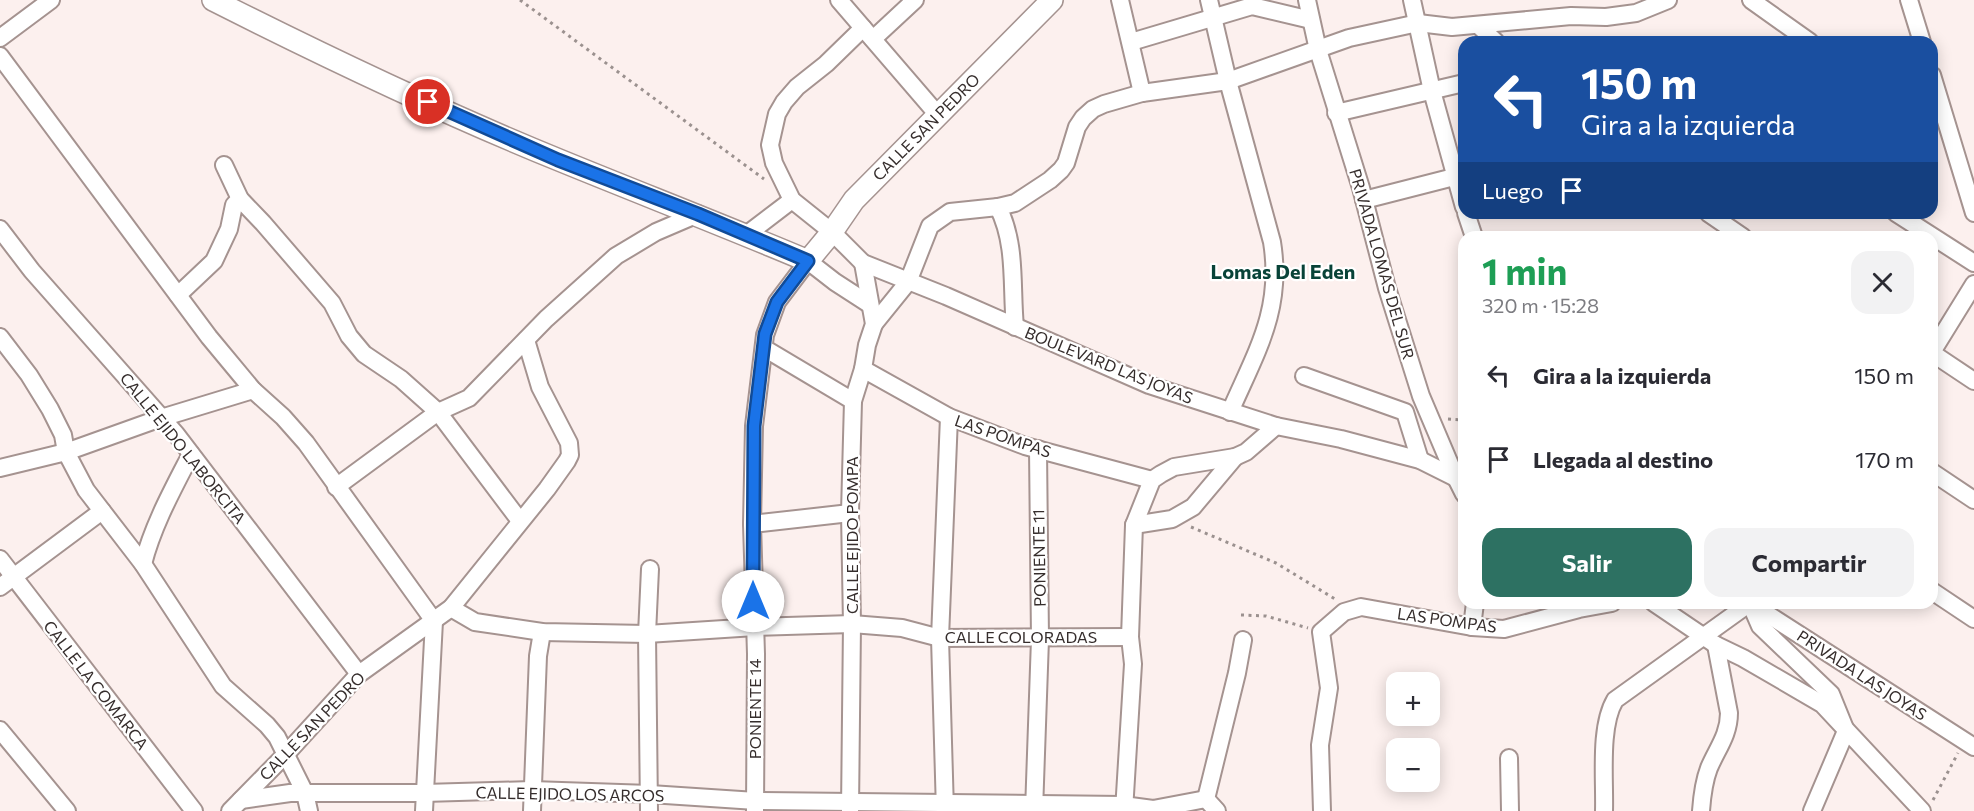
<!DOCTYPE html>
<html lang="es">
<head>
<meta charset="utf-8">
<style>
	body { margin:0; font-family:Commissioner,sans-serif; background:#f2f2f3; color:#2b2b33; height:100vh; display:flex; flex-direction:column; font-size:22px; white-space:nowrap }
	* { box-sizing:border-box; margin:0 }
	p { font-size:20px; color:#7c7c81 }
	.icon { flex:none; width:33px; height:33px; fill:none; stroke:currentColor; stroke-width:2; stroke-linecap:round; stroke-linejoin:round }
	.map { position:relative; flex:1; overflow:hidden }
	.side { position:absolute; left:1458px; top:231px; width:480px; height:378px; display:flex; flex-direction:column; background:#fff; border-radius:18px; box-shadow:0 3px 15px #0003 }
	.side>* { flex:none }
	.hud { position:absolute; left:1458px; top:36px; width:480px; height:183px; border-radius:18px; box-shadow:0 3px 15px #0003; background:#1a4fa0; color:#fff; overflow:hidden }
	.controls { position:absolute; left:1386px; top:672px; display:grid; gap:12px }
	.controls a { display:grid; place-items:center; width:54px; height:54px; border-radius:12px; background:#fff; box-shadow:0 3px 15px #0003; font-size:30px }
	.pin { position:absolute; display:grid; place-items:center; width:51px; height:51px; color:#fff; margin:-26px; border:3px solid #fff; border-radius:50%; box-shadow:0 2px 6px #0007 }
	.me { position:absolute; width:66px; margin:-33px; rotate:0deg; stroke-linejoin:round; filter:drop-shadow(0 0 4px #0008) }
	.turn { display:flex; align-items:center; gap:21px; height:126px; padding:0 24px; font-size:27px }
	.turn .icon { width:78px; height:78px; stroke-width:2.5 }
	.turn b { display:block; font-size:42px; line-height:51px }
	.then { display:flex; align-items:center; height:57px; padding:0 24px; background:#0003; gap:12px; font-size:22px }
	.round { display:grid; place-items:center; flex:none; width:63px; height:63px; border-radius:18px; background:#f2f2f3 }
	.headline { display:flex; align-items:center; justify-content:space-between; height:102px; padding:0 24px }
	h1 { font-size:36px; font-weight:700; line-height:45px; color:#1e9e55 }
	.button { display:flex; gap:12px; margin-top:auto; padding:12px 24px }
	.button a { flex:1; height:69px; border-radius:18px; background:#2d7162; color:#fff; font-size:24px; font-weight:700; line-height:69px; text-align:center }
	.button a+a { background:#f2f2f3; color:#2b2b33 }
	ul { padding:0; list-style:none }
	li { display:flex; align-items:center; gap:18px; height:84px; padding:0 24px }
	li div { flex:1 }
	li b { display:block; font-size:22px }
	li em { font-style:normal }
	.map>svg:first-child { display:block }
</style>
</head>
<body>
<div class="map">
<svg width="1974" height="811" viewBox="0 0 1974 811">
	<rect width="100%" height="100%" fill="#fcf0ee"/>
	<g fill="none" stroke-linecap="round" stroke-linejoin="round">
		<!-- minor casing -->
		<g stroke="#a59390" stroke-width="20">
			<g id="minor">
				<polyline points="839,0 938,115"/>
				<polyline points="1120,0 1142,93"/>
				<path d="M1209,0L1228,81L1272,242C1283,310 1256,352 1230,412"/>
				<polyline points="1307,0 1318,50 1361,188 1387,288 1421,396 1455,476 1464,494"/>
				<polyline points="1412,0 1432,91 1464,207"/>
				<polyline points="1751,0 1810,42"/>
				<polyline points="1909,0 1922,42"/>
				<polyline points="1478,25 1496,42"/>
				<polyline points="863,28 826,64 797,87 784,102 777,114 770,145 774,163 792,200 832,232 863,263 946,296 1149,385 1276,426 1341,439 1420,460 1464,482"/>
				<polyline points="0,38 51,0"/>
				<polyline points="873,39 915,0"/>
				<polyline points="1131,42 1252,6 1311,20"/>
				<polyline points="0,56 209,337 253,390 283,417 306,443 434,621 424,811"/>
				<polyline points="1932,75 1974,213"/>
				<polyline points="1336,113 1464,83"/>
				<polyline points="224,165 240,199 263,223 332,303 349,336 364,354 401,379 438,412 520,521"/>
				<polyline points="1364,200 1454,177"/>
				<polyline points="1466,213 1474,237"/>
				<polyline points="1708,213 1743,237"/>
				<polyline points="1896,213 1974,263"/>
				<polyline points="0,229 32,271 176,434 359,674"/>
				<polyline points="746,235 792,200"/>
				<polyline points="178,295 214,261 229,229 234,205 240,199"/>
				<polyline points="874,324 908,282 930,226 950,212 998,207"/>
				<path d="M1015,327C1011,286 1017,245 998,207L1015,203L1050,180L1061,170L1066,163L1077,127L1083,118L1093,109L1104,104L1142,93L1228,81L1349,38L1418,23L1452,27L1571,16L1606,17L1636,13L1668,0"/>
				<polyline points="0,337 29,375 50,409 63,435 66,452 86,490 143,564 223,686 267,725 277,737 305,793 309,811"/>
				<polyline points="764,348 853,401"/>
				<polyline points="1932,352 1974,284"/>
				<polyline points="1932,353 1974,381"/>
				<polyline points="863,369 949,417 1025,446 1152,480"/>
				<polyline points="1304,376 1405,412 1420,460"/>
				<polyline points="0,468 66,452 161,418 253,390"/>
				<polyline points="1932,472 1974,500"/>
				<polyline points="336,487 438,412 469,398 546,319 616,256 656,232 698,214"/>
				<polyline points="752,524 850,513"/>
				<polyline points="1134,525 1172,519 1193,507 1235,457"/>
				<polyline points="0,559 194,811"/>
				<path d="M143,564C153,525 173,489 191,454"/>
				<polyline points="0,587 102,511"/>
				<polyline points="1932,591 1974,619"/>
				<polyline points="1654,603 1716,645 1743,658 1822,704 1922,811"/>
				<polyline points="1750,603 1974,747"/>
				<polyline points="1750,603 1760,626 1831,694 1846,731 1812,811"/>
				<polyline points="451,608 475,622 542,632 647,634 755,627 852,624 902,628 940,638 1130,637"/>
				<polyline points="1472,627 1475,603"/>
				<polyline points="0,730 67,811"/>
				<polyline points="1509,758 1510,811"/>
				<polyline points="1206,799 1237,673 1243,640"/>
				<polyline points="241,800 290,793 424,793 532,790 650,794 756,801 1123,805 1153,809 1206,799 1217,811"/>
				<polyline points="755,810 756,654 752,524 754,426 765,335 777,302 808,261 835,282 869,304"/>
				<polyline points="850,810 852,624 850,513 853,401 863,369 867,345 874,324 863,263"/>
				<polyline points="230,811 286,754 359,674 451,608 547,489 567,461 570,455 569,443 540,387 526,340"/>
				<polyline points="532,811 538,656 542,632"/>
				<polyline points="649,811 647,634 650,569"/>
				<polyline points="945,811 940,638 949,417"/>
				<polyline points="1034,811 1040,639 1038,449"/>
				<polyline points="1124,811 1133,664 1130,637 1134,525 1152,480 1161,474 1174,467 1235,457 1246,452 1276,426"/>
				<polyline points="1322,811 1320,745 1329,688 1321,632 1344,612 1361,607 1472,627 1504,629 1579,609 1612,603"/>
				<path d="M1604,811C1605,779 1599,727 1615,700L1750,603"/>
				<path d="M1701,811C1702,797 1704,781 1709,768C1717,749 1729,735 1729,713L1716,645"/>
			</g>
		</g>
		<!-- tertiary casing -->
		<g stroke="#a59390" stroke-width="24">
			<path id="tertiary" d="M213,0C326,57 441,112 559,160C642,194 725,226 808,261L832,232L854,200L1052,0"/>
		</g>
		<!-- path -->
		<g stroke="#9b918f" stroke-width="3" stroke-dasharray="3 4.5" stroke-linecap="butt">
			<polyline points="520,0 764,179"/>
			<polyline points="1448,419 1464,420"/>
			<polyline points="1191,527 1276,563 1335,599"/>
			<polyline points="1241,615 1266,616 1308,628"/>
			<polyline points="1933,800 1958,753"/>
		</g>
		<!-- minor -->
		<use href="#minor" stroke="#fff" stroke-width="16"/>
		<!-- tertiary -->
		<use href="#tertiary" stroke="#fff" stroke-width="21"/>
	</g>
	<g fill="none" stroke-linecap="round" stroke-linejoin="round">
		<!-- route casing -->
		<g stroke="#114b97" stroke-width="15">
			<polyline id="route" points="428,102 558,160 698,214 808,261 777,302 765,334 754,426 753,601"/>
		</g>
		<!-- route -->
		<use href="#route" stroke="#1a73e8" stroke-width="10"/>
	</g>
	<g text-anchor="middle" stroke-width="4.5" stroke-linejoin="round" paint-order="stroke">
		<!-- street labels -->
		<g font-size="16" fill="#352d2c" stroke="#fff">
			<text transform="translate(926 127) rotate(-45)" y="6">CALLE SAN PEDRO</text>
			<text transform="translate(1382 264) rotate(74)" y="6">PRIVADA LOMAS DEL SUR</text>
			<text transform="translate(1109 365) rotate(22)" y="6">BOULEVARD LAS JOYAS</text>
			<text transform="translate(1003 436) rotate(19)" y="6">LAS POMPAS</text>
			<text transform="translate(183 448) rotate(51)" y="6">CALLE EJIDO LABORCITA</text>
			<text transform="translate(852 535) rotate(-90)" y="6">CALLE EJIDO POMPA</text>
			<text transform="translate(1039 558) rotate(-91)" y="6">PONIENTE 11</text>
			<text transform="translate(1447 620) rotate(8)" y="6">LAS POMPAS</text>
			<text x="1021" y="643">CALLE COLORADAS</text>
			<text transform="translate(1862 675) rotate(33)" y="6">PRIVADA LAS JOYAS</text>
			<text transform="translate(96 685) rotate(52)" y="6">CALLE LA COMARCA</text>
			<text transform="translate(755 709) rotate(-90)" y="6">PONIENTE 14</text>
			<text transform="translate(312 726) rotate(-46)" y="6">CALLE SAN PEDRO</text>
			<text transform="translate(570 794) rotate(1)" y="6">CALLE EJIDO LOS ARCOS</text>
		</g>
		<!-- quarter labels -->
		<g font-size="20" font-weight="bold" fill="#084338" stroke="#fff">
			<text x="1283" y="279">Lomas Del Eden</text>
		</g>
	</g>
</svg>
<div class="controls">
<a>+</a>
<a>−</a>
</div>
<div class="pin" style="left:428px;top:102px;background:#d93025"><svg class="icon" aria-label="arrive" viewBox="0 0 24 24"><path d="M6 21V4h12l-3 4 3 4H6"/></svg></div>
<svg class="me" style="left:753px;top:601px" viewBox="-20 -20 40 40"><circle r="19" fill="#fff"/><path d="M0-13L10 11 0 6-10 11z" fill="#1a73e8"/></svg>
<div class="hud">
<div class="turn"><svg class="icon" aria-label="left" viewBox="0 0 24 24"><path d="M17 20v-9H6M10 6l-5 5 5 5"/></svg><div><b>150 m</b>Gira a la izquierda</div></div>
<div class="then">Luego<svg class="icon" aria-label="arrive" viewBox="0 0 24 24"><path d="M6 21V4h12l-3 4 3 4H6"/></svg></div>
</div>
<section class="side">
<div class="headline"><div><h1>1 min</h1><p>320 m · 15:28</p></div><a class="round"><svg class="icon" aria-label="close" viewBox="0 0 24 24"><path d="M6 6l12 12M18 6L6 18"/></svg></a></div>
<ul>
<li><svg class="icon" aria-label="left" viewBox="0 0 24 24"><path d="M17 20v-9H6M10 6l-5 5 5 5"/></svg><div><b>Gira a la izquierda</b></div><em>150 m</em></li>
<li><svg class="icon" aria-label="arrive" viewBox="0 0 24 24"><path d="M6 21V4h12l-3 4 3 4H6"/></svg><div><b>Llegada al destino</b></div><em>170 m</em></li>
</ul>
<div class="button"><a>Salir</a><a>Compartir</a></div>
</section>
</div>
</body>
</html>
